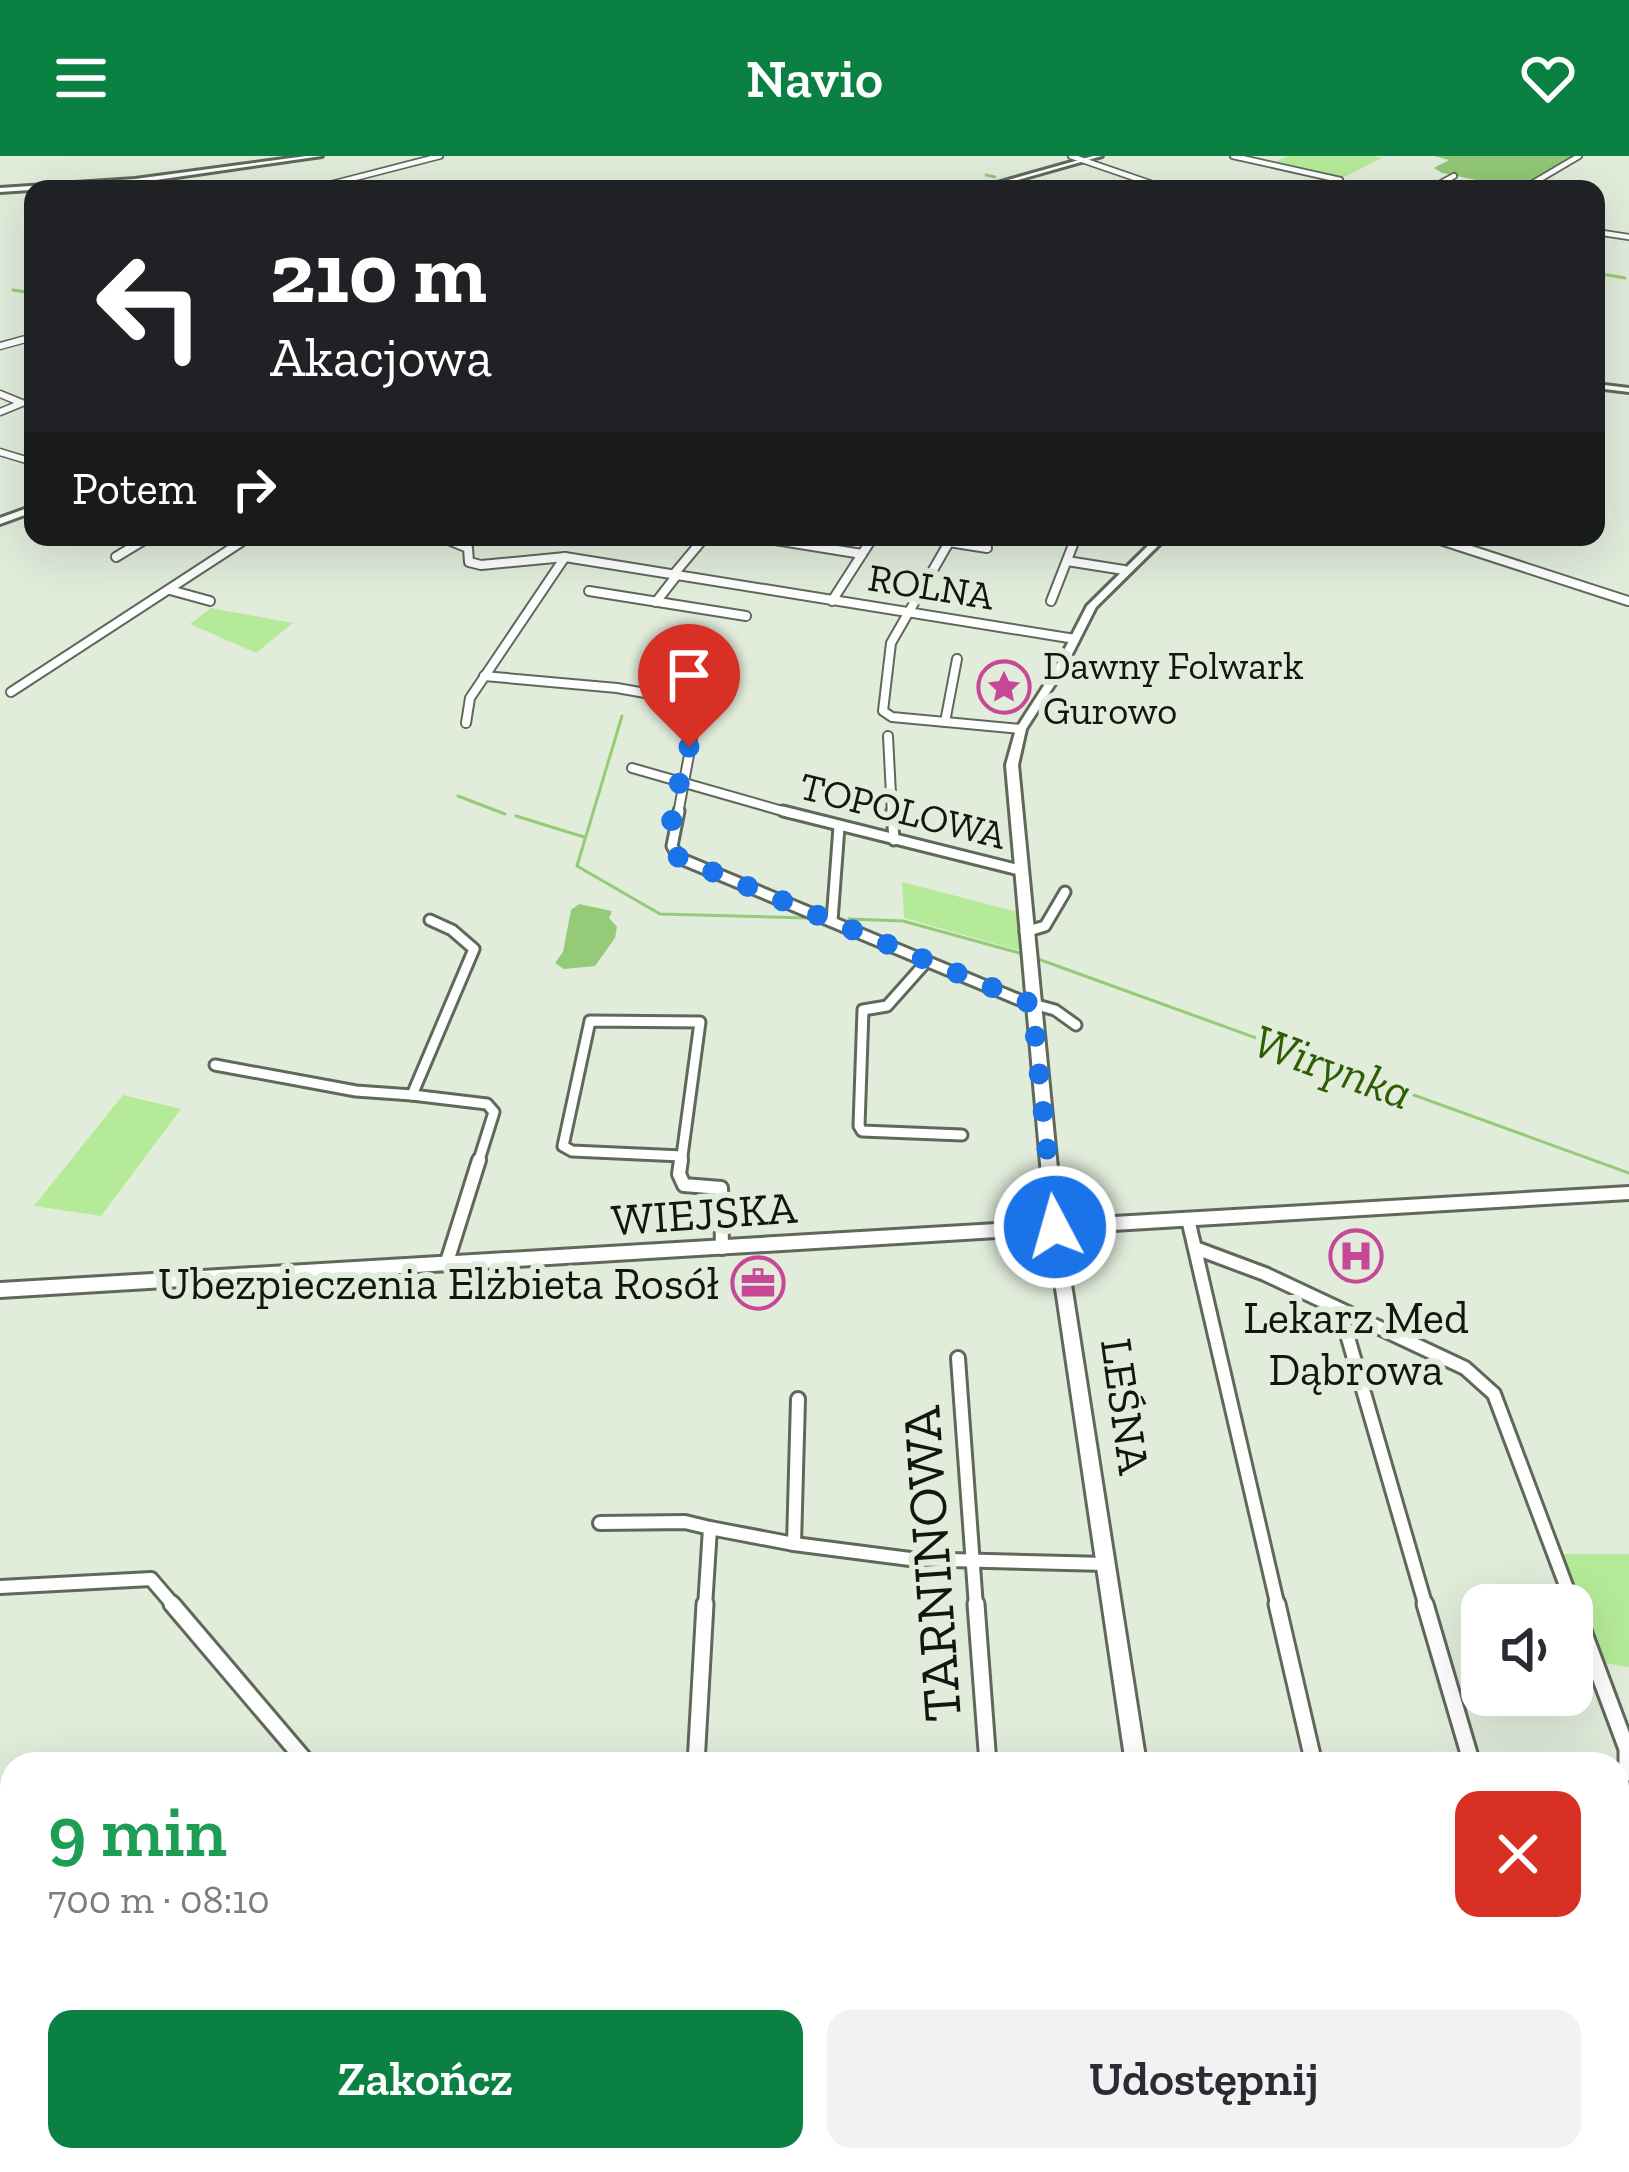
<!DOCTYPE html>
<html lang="pl">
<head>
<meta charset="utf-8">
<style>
	body { margin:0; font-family:"Zilla Slab",serif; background:#f2f2f3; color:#2b2b33; height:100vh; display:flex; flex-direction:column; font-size:45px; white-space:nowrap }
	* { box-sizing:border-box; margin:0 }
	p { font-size:39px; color:#7c7c81 }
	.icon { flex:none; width:66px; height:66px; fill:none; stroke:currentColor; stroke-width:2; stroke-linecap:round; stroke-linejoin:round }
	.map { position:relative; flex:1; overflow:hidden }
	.drawer { position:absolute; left:0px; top:1596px; width:1629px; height:420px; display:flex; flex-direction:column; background:#fff; border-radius:36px 36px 0 0; box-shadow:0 12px 48px #0002 }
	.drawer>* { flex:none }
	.guide { position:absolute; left:24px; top:24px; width:1581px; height:366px; border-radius:24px; box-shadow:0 12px 48px #0002; background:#202124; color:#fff; overflow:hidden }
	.tools { position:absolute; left:1461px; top:1428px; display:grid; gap:24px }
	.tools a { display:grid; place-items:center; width:132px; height:132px; border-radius:24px; background:#fff; box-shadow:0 12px 48px #0002; font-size:60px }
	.pin { position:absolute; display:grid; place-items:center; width:102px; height:102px; color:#fff; margin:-123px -51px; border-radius:50% 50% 50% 0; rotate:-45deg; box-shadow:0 0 12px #0007 }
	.pin .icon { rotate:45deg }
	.me { position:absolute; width:132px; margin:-66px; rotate:354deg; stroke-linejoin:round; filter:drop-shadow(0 0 9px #0008) }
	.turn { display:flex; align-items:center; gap:42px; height:252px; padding:0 48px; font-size:54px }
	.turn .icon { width:156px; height:156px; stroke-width:2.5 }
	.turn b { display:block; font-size:84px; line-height:102px }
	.then { display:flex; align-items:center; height:114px; padding:0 48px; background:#0003; gap:24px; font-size:45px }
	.round { display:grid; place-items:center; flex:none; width:126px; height:126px; border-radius:24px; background:#f2f2f3 }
	.overview { display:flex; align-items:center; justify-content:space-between; height:204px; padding:0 48px }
	h1 { font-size:72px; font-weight:600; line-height:90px; color:#1e9e55 }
	.action { display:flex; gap:24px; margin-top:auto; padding:24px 48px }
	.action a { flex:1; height:138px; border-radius:24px; background:#0b8043; color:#fff; font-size:48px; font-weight:600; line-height:138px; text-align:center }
	.action a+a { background:#f2f2f3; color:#2b2b33 }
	header { display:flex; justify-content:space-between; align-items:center; height:156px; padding:0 48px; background:#0b8043; color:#fff; font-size:54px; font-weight:600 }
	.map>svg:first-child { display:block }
</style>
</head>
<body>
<header><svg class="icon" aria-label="menu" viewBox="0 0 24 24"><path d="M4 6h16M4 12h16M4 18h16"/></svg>Navio<svg class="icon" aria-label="heart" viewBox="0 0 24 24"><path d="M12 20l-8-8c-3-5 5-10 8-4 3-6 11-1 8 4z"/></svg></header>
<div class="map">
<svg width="1629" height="2016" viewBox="0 0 1629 2016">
	<rect width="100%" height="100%" fill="#e1ecdb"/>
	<!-- green -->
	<g fill="#b5eb98">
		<polygon points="1289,0 1373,0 1382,2 1342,22 1273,7"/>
		<polygon points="211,452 293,467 256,497 190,468"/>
		<polygon points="902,726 1018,756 1021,795 904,762"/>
		<polygon points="123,939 181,953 101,1060 34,1050"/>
		<polygon points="1559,1398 1629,1398 1629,1511 1599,1506"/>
	</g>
	<!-- forest -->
	<polygon fill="#91c774" points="1434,0 1577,0 1520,33 1442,17 1434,12 1449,4"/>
	<!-- water -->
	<polygon fill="#95cb78" points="579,748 612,755 609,762 617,771 615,782 595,810 564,813 555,807 563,796 571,754"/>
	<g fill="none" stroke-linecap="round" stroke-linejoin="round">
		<!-- stream -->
		<g stroke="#95cb78" stroke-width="3">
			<polyline points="1046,16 1055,13"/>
			<polyline points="986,19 995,21"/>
			<polyline points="1017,27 1024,28"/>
			<polyline points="1028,29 1040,33"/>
			<polyline points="1596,117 1625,122"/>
			<polyline points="13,134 33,137"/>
			<polyline points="1445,381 1586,427"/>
			<polyline points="1612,436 1629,441"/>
			<polyline points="622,560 577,710 660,758 805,762"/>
			<polyline points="458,640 505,658"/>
			<polyline points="516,660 584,681"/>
			<polyline points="849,763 903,765 1023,798"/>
			<polyline points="1038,803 1629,1017"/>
		</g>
		<!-- street-far5 casing -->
		<g stroke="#5f695a" stroke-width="8">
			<g id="street-far5">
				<polyline points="1071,0 1167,33"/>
				<polyline points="1233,0 1340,24"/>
				<polyline points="111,27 141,33"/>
				<polyline points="312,33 440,0"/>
				<polyline points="1320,33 1339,24"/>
				<polyline points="1430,33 1454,20"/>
				<polyline points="1523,33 1579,0"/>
				<polyline points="1596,76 1629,81"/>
			</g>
		</g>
		<!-- street-far4 casing -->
		<g stroke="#5f695a" stroke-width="9">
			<g id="street-far4">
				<polyline points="0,190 33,181"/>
				<polyline points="0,238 22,247 0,256"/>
				<polyline points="0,296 33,306"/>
				<polyline points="440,381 449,384"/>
				<polyline points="753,381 775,384"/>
				<polyline points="1430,381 1441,384"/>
				<polyline points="144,384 150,381"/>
				<polyline points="245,384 250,381"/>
			</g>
		</g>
		<!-- street-far3 casing -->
		<g stroke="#5f695a" stroke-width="12">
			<g id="street-far3">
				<polyline points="441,381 468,392 469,406 481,409 565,401 1075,483"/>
				<polyline points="756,381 862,398"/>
				<polyline points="952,381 891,487 883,555 892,561 1021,573"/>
				<polyline points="1431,381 1628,445"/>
				<polyline points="949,386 987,392"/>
				<polyline points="116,401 149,381"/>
				<polyline points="1067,405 1124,414"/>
				<polyline points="674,418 705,381"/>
				<polyline points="170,434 210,445"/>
				<polyline points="589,435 746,460"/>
				<polyline points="832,445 873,381"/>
				<polyline points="1051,445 1076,381"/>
				<polyline points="656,446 677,419"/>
				<polyline points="484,520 617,532 690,545 697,556 678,658"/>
				<polyline points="11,536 249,381"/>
				<polyline points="945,566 957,503"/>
				<polyline points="466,567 470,542 565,401"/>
				<polyline points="888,580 892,658"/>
				<polyline points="632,612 793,658"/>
			</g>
		</g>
		<!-- street-far2 casing -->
		<g stroke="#5f695a" stroke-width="15">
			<g id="street-far2">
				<polyline points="679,655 672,690 679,702 1022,845 1055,854 1076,869"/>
				<polyline points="783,655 1019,714"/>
				<polyline points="892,655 894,684"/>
				<polyline points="430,764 452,774 474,793 412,939 487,948 494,956 478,1007"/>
				<polyline points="832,765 839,671"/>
				<polyline points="1025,776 1045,770 1065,736"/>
				<polyline points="927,805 887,850 863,854 859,970 862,975 962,979"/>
				<polygon points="590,865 700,866 682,1000 572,995 563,990"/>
				<polyline points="215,909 356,935 412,939"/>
				<polyline points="681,1007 682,1000"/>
			</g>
		</g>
		<!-- street-far1 casing -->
		<g stroke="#5f695a" stroke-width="18">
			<g id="street-far1">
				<polyline points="681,1004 679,1018 684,1029 721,1032 722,1092"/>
				<polyline points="1188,1063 1278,1451"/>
				<polyline points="1198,1093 1265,1118 1465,1212 1494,1238 1574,1451"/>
				<polyline points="446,1109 479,1004"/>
				<polyline points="1340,1154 1426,1451"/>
				<polyline points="958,1202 976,1451"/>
				<polyline points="600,1367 685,1366 710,1372"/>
				<polyline points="794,1388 910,1403 1106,1408"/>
				<polyline points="0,1431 151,1423 175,1451"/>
				<polyline points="705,1451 710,1372 794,1388 798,1243"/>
			</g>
		</g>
		<!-- street casing -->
		<g stroke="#5f695a" stroke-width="21">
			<g id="street">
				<polyline points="172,1448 308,1608"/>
				<polyline points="976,1448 988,1608"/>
				<polyline points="1277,1448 1314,1608"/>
				<polyline points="1425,1448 1472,1608"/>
				<polyline points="1573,1448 1627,1593 1627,1614 1617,1627"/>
				<polyline points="696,1608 705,1448"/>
				<polyline points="644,2004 654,2016"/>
				<polyline points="573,2016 583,2004"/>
				<polyline points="721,2016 722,2004"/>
			</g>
		</g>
		<!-- secondary casing -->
		<g stroke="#5f695a" stroke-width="6">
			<g id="secondary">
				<polygon points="306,0 322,0 135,27 0,36 0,32 135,23"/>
				<polygon points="1093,0 1102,0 986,33 976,33"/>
				<polygon points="1596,228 1629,232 1629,236 1596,232"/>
				<polygon points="33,350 33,356 0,368 0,362"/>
				<polygon points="1157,381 1167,381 1096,451 1064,514 1026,573 1018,609 1062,1064 1629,1031 1629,1043 1063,1077 1146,1608 1126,1608 1048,1078 0,1141 0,1127 1046,1065 1006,609 1016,573 1054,514 1087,450"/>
				<polygon points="1183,2004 1207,2004 1209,2016 1185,2016"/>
			</g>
		</g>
		<!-- street-far5 -->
		<use href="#street-far5" stroke="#fff" stroke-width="4.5"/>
		<!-- street-far4 -->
		<use href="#street-far4" stroke="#fff" stroke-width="6"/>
		<!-- street-far3 -->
		<use href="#street-far3" stroke="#fff" stroke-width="8"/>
		<!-- street-far2 -->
		<use href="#street-far2" stroke="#fff" stroke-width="9"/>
		<!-- street-far1 -->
		<use href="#street-far1" stroke="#fff" stroke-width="12"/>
		<!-- street -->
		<use href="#street" stroke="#fff" stroke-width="15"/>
		<!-- secondary -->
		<use href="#secondary" fill="#fff" fill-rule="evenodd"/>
	</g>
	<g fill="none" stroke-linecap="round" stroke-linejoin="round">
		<!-- route -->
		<path stroke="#1a73e8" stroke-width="21" stroke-dasharray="0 37.8" d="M689,591C683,620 659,678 679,702L1032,848L1055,1071"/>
	</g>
	<!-- icons -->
	<defs>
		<g id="sight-ring" transform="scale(2.7)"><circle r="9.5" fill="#e1ecdb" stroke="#c64897" stroke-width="1.5"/><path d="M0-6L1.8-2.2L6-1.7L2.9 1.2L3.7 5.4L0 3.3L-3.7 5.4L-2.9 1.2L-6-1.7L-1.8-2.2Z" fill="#c64897"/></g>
		<g id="hospital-ring" transform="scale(2.7)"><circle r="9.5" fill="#e1ecdb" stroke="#c64897" stroke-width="1.5"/><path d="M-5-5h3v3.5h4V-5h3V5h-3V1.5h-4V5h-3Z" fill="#c64897"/></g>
		<g id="office-ring" transform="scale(2.7)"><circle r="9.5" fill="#e1ecdb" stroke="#c64897" stroke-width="1.5"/><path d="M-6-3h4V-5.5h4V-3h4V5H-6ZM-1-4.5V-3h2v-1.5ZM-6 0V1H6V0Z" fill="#c64897"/></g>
	</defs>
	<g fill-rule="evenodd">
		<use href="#sight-ring" x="1004" y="531"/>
		<use href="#hospital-ring" x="1356" y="1100"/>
		<use href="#office-ring" x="758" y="1127"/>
	</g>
	<g text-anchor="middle" stroke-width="12" stroke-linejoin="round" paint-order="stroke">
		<!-- far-street labels -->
		<g font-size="39" fill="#121611" stroke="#e1ecdb">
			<text transform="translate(931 430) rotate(9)" y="14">ROLNA</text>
			<text transform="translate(903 654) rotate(14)" y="14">TOPOLOWA</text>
		</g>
		<!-- far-poi labels -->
		<g font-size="39" fill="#121611" stroke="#e1ecdb" text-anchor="start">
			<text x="1043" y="523">Dawny Folwark<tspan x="1043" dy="45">Gurowo</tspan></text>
		</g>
		<!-- street labels -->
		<g font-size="45" fill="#121611" stroke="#e1ecdb">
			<text transform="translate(704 1057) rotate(-4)" y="16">WIEJSKA</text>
			<text transform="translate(1126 1250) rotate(82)" y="16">LEŚNA</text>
		</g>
		<!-- poi labels -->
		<g font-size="45" fill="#121611" stroke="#e1ecdb" text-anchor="end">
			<text x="719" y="1143">Ubezpieczenia Elżbieta Rosół</text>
			<text x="1356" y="1177" text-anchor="middle">Lekarz Med<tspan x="1356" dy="52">Dąbrowa</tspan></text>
		</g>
		<!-- water labels -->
		<g font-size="48" font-style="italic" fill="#2e5e03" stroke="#e1ecdb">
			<text transform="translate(1333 910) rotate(20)" y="17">Wirynka</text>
		</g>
		<!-- near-street labels -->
		<g font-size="54" fill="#121611" stroke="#e1ecdb">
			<text transform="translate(931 1408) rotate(-94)" y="19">TARNINOWA</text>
		</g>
	</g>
</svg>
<div class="tools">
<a><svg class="icon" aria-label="sound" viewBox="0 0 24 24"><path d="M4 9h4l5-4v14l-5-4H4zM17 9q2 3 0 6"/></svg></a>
</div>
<div class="pin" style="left:689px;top:591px;background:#d93025"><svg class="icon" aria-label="arrive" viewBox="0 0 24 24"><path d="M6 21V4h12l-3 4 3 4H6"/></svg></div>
<svg class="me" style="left:1055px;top:1071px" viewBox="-20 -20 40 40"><circle r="17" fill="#1a73e8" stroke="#fff" stroke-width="3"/><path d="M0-11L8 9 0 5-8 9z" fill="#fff"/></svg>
<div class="guide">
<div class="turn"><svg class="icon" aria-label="left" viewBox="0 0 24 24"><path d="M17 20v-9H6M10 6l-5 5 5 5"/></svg><div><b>210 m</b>Akacjowa</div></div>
<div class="then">Potem<svg class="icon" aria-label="right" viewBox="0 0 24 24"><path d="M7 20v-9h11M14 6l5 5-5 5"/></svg></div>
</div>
<section class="drawer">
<div class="overview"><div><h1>9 min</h1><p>700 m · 08:10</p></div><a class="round" style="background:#d93025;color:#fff"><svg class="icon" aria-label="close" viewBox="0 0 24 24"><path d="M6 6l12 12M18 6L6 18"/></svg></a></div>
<div class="action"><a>Zakończ</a><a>Udostępnij</a></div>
</section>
</div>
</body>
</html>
